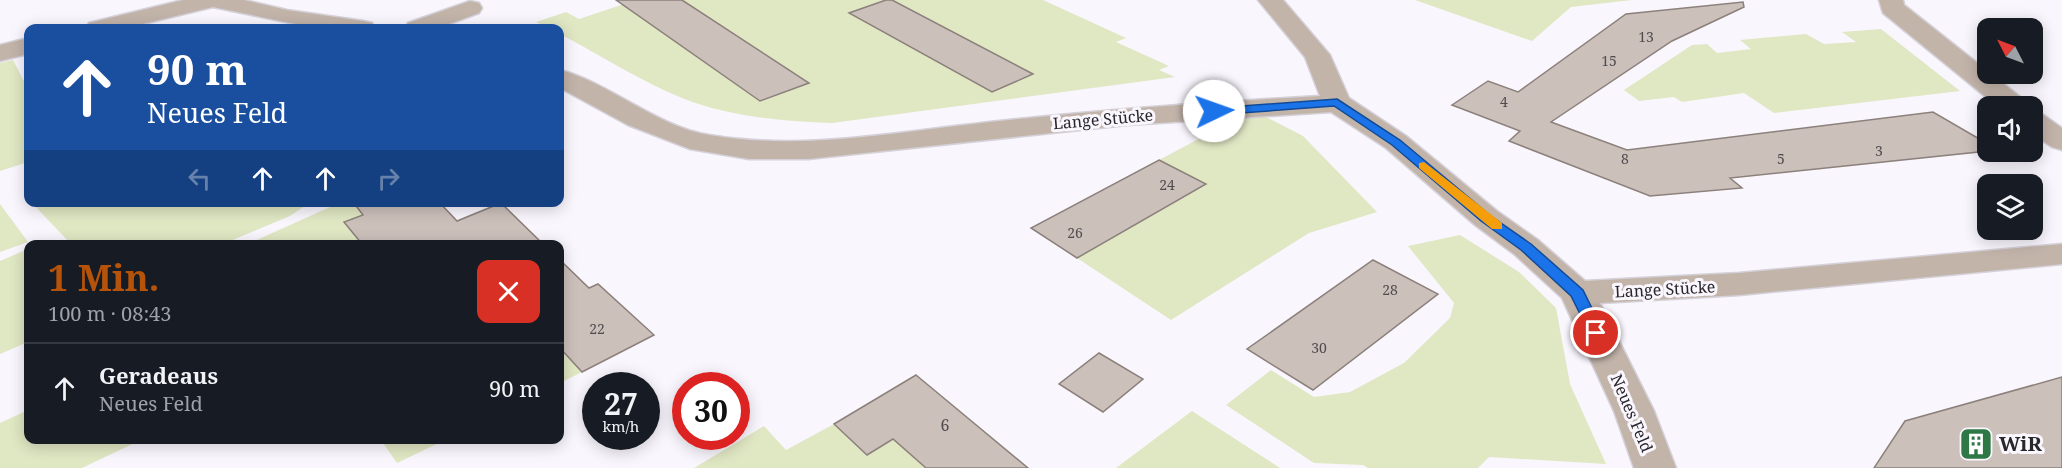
<!DOCTYPE html>
<html lang="de">
<head>
<meta charset="utf-8">
<style>
	body { margin:0; font-family:"Noto Serif",serif; background:#20242c; color:#f1f3f6; height:100vh; display:flex; flex-direction:column; font-size:22px; white-space:nowrap }
	* { box-sizing:border-box; margin:0 }
	p { font-size:20px; color:#9ea1a6 }
	.icon { flex:none; width:33px; height:33px; fill:none; stroke:currentColor; stroke-width:2; stroke-linecap:round; stroke-linejoin:round }
	.map { position:relative; flex:1; overflow:hidden }
	.drawer { position:absolute; left:24px; top:240px; width:540px; height:204px; display:flex; flex-direction:column; background:#171b24; border-radius:12px; box-shadow:0 3px 15px #0003 }
	.drawer>* { flex:none }
	.hud { position:absolute; left:24px; top:24px; width:540px; height:183px; border-radius:12px; box-shadow:0 3px 15px #0003; background:#1a4fa0; color:#fff; overflow:hidden }
	.needle { width:39px; rotate:312deg }
	.tools { position:absolute; left:1977px; top:18px; display:grid; gap:12px }
	.tools a { display:grid; place-items:center; width:66px; height:66px; border-radius:12px; background:#171b24; box-shadow:0 3px 15px #0003; font-size:30px }
	.speed { position:absolute; left:582px; top:372px; display:flex; gap:12px; font-size:30px; font-weight:700; text-align:center }
	.speed>* { display:grid; place-content:center; width:78px; height:78px; border-radius:50%; background:#171b24; box-shadow:0 3px 15px #0003; line-height:1 }
	.speed small { font-size:15px; font-weight:400 }
	.speed .limit { border:9px solid #d22; background:#fff; color:#111 }
	.pin { position:absolute; display:grid; place-items:center; width:51px; height:51px; color:#fff; margin:-26px; border:3px solid #fff; border-radius:50%; box-shadow:0 2px 6px #0007 }
	.me { position:absolute; width:66px; margin:-33px; rotate:87deg; stroke-linejoin:round; filter:drop-shadow(0 0 4px #0008) }
	.turn { display:flex; align-items:center; gap:21px; height:126px; padding:0 24px; font-size:27px }
	.turn .icon { width:78px; height:78px; stroke-width:2.5 }
	.turn b { display:block; font-size:42px; line-height:51px }
	.lanes { display:flex; align-items:center; height:57px; padding:0 24px; background:#0003; justify-content:center; gap:30px; direction:ltr }
	.lanes .off { opacity:.35 }
	.round { display:grid; place-items:center; flex:none; width:63px; height:63px; border-radius:12px; background:#20242c }
	.summary { display:flex; align-items:center; justify-content:space-between; height:102px; padding:0 24px }
	h1 { font-size:36px; font-weight:700; line-height:45px; color:#b45309 }
	ul { padding:0; list-style:none }
	li { display:flex; align-items:center; gap:18px; height:90px; padding:0 24px; border-top:2px solid #363941 }
	li div { flex:1 }
	li b { display:block; font-size:22px }
	li em { font-style:normal }
	.map>svg:first-child { display:block }
</style>
</head>
<body>
<div class="map">
<svg width="2062" height="468" viewBox="0 0 2062 468">
	<rect width="100%" height="100%" fill="#faf6fe"/>
	<!-- green -->
	<g fill="#e0e7c3" fill-rule="evenodd">
		<path d="M636,0H886L850,13L992,92L1033,74L892,0H1043L1126,38L1116,42L1169,66L1159,70L1175,77L832,123C782,121 729,117 682,98C640,81 600,55 560,34V28H548L536,22L566,12L579,19ZM694,8L808,82V83L760,101L649,23Z"/>
		<polygon points="1415,0 1632,0 1571,7 1532,41"/>
		<polygon points="1881,29 1960,91 1774,113 1744,93 1682,102 1674,97 1639,101 1624,90 1692,45 1707,44 1717,53 1751,49 1740,40 1806,34 1824,44 1856,42 1842,32"/>
		<polygon points="13,60 28,89 28,162 0,171 0,63"/>
		<polygon points="1266,117 1303,136 1377,212 1309,233 1171,320 1077,258 1206,185 1159,160 1238,118"/>
		<polygon points="32,203 309,203 290,216 223,244 71,244"/>
		<polygon points="339,203 353,203 363,215 345,222 362,244 248,244"/>
		<polygon points="0,204 28,242 0,252"/>
		<polygon points="1460,235 1519,272 1556,308 1570,384 1606,464 1489,457 1478,468 1368,468 1363,465 1314,463 1226,405 1271,370 1314,397 1350,392 1404,363 1450,318 1454,303 1408,246"/>
		<polygon points="28,249 28,342 0,354 0,261"/>
		<polygon points="560,348 582,372 560,383"/>
		<polygon points="28,410 28,440 141,440 82,468 0,468 0,423"/>
		<polygon points="1192,411 1280,468 1116,468"/>
		<polygon points="834,424 867,455 893,439 926,468 694,468 764,426 786,450"/>
		<polygon points="381,440 445,440 397,463"/>
	</g>
	<!-- building -->
	<g fill="#ccc0bb" stroke="#8c807b" stroke-width="1.5">
		<polygon points="616,0 682,0 809,83 760,101"/>
		<polygon points="886,0 892,0 1033,74 992,92 849,13"/>
		<polygon points="1743,2 1744,7 1672,41 1551,122 1627,150 1933,112 1988,144 1988,151 1730,178 1742,188 1650,196 1509,141 1520,131 1452,105 1488,81 1518,92 1626,14"/>
		<polygon points="1159,160 1206,184 1077,258 1031,228"/>
		<polygon points="353,202 439,202 457,221 501,203 543,244 362,244 344,222 363,215"/>
		<polygon points="560,260 589,288 598,284 654,335 582,372 560,348"/>
		<polygon points="1373,260 1438,294 1313,390 1247,349"/>
		<polygon points="1099,353 1143,379 1103,412 1059,384"/>
		<polygon points="916,375 1028,468 926,468 893,439 867,455 834,424"/>
		<polygon points="2062,377 2062,468 1874,468 1905,421"/>
	</g>
	<g fill="none" stroke-linecap="round" stroke-linejoin="round">
		<!-- minor casing -->
		<g stroke="#d4d1d8" stroke-width="3">
			<g id="minor">
				<polygon points="183,0 244,0 287,10 363,21 372,23 375,28 315,28 213,7 126,28 86,28 89,23"/>
				<path d="M1258,0H1283L1330,55L1349,98L1406,136L1497,211L1538,240L1585,281L1739,273L2062,244V264L1739,295L1600,303L1654,411L1676,468H1634L1614,411L1562,298L1514,254L1475,225L1386,148L1331,112L1127,125L808,159H749L690,149L628,125L560,88V70C608,82 657,127 709,135C802,151 897,132 990,122C1100,110 1210,102 1320,96L1305,57Z"/>
				<polygon points="1879,0 1903,0 1904,5 2024,100 2028,106 1997,106 1883,13"/>
				<polygon points="470,1 479,3 482,8 479,13 438,28 405,28 408,23"/>
				<polygon points="28,38 28,54 0,61 0,45"/>
				<polygon points="2032,112 2042,114 2062,128 2062,150 2052,147 2032,134"/>
			</g>
		</g>
		<!-- minor -->
		<use href="#minor" fill="#c3b4aa" fill-rule="evenodd"/>
	</g>
	<!-- route -->
	<polygon fill="#1a73e8" stroke="#114b97" stroke-width="1.5" points="1337,99 1400,140 1491,216 1531,244 1583,290 1604,333 1602,336 1591,336 1571,296 1521,250 1481,221 1392,145 1334,106 1214,115 1208,111 1214,108"/>
	<!-- slow -->
	<polygon fill="#f59e0b" points="1424,162 1502,223 1502,229 1492,229 1419,168 1419,163"/>
	<!-- icons -->
	<defs>
		<g id="building-square" transform="scale(1.725)"><rect x="-9" y="-9" width="18" height="18" rx="4" fill="#2e7845" stroke="#faf6fe"/><path d="M-4-6H4V6H1V3H-1V6H-4ZM-2.5-4.3h1.7v1.8h-1.7ZM.8-4.3h1.7v1.8H.8ZM-2.5-1h1.7V.8h-1.7ZM.8-1h1.7V.8H.8Z" fill="#fff"/></g>
	</defs>
	<g fill-rule="evenodd">
		<use href="#building-square" x="1976" y="444"/>
	</g>
	<g text-anchor="middle" stroke-width="6" stroke-linejoin="round" paint-order="stroke">
		<!-- number labels -->
		<g font-size="14" fill="#514c4e">
			<text x="1646" y="42">13</text>
			<text x="1609" y="66">15</text>
			<text x="1504" y="107">4</text>
			<text x="1879" y="156">3</text>
			<text x="1625" y="164">8</text>
			<text x="1781" y="164">5</text>
			<text x="1167" y="190">24</text>
			<text x="1075" y="238">26</text>
			<text x="1390" y="295">28</text>
			<text x="597" y="334">22</text>
			<text x="1319" y="353">30</text>
		</g>
		<!-- street labels -->
		<g font-size="16" fill="#28262a" stroke="#faf6fe">
			<text transform="translate(1103 119) rotate(-5)" y="6">Lange Stücke</text>
			<text transform="translate(1665 289) rotate(-3)" y="6">Lange Stücke</text>
			<text transform="translate(1632 413) rotate(67)" y="6">Neues Feld</text>
		</g>
		<!-- near-number labels -->
		<g font-size="16" fill="#514c4e">
			<text x="945" y="431">6</text>
		</g>
		<!-- near-poi labels -->
		<g font-size="20" font-weight="bold" fill="#28262a" stroke="#faf6fe" text-anchor="start">
			<text x="1999" y="451">WiR</text>
		</g>
	</g>
</svg>
<div class="tools">
<a><svg class="needle" viewBox="-14 -14 28 28"><path d="M0-13l5 13h-10z" fill="#e53935"/><path d="M0 13l5-13h-10z" fill="#9ea1a6"/></svg></a>
<a><svg class="icon" aria-label="sound" viewBox="0 0 24 24"><path d="M4 9h4l5-4v14l-5-4H4zM17 9q2 3 0 6"/></svg></a>
<a><svg class="icon" aria-label="layers" viewBox="0 0 24 24"><path d="M12 4l9 5-9 5-9-5zM3 14l9 5 9-5"/></svg></a>
</div>
<div class="speed"><div>27<small>km/h</small></div><div class="limit">30</div></div>
<div class="pin" style="left:1596px;top:333px;background:#d93025"><svg class="icon" aria-label="arrive" viewBox="0 0 24 24"><path d="M6 21V4h12l-3 4 3 4H6"/></svg></div>
<svg class="me" style="left:1214px;top:111px" viewBox="-20 -20 40 40"><circle r="19" fill="#fff"/><path d="M0-13L10 11 0 6-10 11z" fill="#1a73e8"/></svg>
<div class="hud">
<div class="turn"><svg class="icon" aria-label="ahead" viewBox="0 0 24 24"><path d="M12 20V5M6 11l6-6 6 6"/></svg><div><b>90 m</b>Neues Feld</div></div>
<div class="lanes"><svg class="icon off" aria-label="left" viewBox="0 0 24 24"><path d="M17 20v-9H6M10 6l-5 5 5 5"/></svg><svg class="icon" aria-label="ahead" viewBox="0 0 24 24"><path d="M12 20V5M6 11l6-6 6 6"/></svg><svg class="icon" aria-label="ahead" viewBox="0 0 24 24"><path d="M12 20V5M6 11l6-6 6 6"/></svg><svg class="icon off" aria-label="right" viewBox="0 0 24 24"><path d="M7 20v-9h11M14 6l5 5-5 5"/></svg></div>
</div>
<section class="drawer">
<div class="summary"><div><h1>1 Min.</h1><p>100 m · 08:43</p></div><a class="round" style="background:#d93025;color:#fff"><svg class="icon" aria-label="close" viewBox="0 0 24 24"><path d="M6 6l12 12M18 6L6 18"/></svg></a></div>
<ul>
<li><svg class="icon" aria-label="ahead" viewBox="0 0 24 24"><path d="M12 20V5M6 11l6-6 6 6"/></svg><div><b>Geradeaus</b><p>Neues Feld</p></div><em>90 m</em></li>
</ul>
</section>
</div>
</body>
</html>
